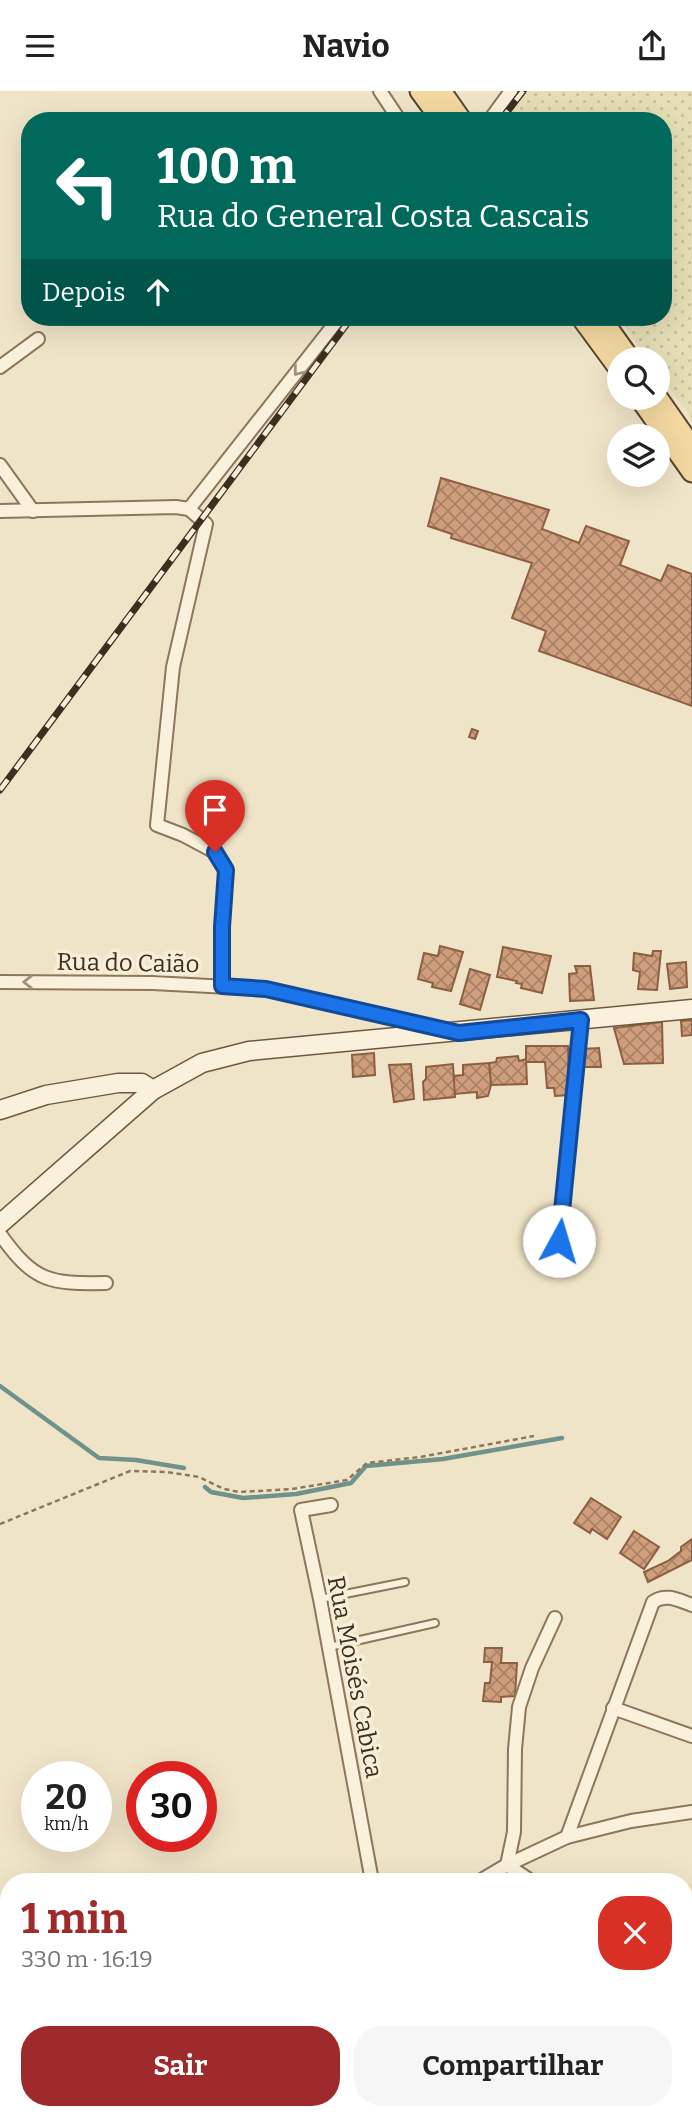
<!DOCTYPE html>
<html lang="pt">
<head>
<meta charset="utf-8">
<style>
	body { margin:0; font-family:Bitter,serif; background:#f6f6f6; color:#222; height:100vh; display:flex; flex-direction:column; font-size:26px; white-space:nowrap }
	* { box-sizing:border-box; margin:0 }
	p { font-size:23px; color:#767676 }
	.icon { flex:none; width:38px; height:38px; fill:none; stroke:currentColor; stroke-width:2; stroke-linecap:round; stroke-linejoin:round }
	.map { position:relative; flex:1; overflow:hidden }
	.side { position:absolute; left:0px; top:1782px; width:693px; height:247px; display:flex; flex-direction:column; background:#fff; border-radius:28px 28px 0 0; box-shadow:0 7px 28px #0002 }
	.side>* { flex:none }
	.hud { position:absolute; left:21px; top:21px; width:651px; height:214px; border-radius:28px; box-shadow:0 7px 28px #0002; background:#00695c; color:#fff; overflow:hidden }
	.controls { position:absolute; left:607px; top:256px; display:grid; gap:14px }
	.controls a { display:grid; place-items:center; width:63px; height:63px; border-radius:50%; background:#fff; box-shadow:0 7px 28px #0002; font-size:35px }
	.speed { position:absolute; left:21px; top:1670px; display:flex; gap:14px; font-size:35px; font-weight:700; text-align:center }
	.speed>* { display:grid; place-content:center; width:91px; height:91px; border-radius:50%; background:#fff; box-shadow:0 7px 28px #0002; line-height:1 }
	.speed small { font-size:18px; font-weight:400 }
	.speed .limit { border:10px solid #d22; background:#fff; color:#111 }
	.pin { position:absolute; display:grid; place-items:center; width:60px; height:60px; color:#fff; margin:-72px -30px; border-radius:50% 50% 50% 0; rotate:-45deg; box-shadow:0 0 7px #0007 }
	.pin .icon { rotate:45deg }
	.me { position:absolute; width:77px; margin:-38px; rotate:6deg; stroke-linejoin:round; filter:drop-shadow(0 0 5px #0008) }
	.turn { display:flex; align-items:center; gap:24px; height:147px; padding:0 21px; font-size:32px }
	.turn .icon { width:91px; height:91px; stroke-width:2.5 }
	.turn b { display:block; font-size:49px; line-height:60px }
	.then { display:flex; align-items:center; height:66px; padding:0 21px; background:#0003; gap:14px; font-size:26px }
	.round { display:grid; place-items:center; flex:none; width:74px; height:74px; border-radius:28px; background:#f6f6f6 }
	.head { display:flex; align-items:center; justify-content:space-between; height:119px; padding:0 21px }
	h1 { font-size:42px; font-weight:700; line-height:52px; color:#9e2a2b }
	.cta { display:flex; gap:14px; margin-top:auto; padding:14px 21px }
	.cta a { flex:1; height:80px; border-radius:28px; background:#9e2a2b; color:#fff; font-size:28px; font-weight:700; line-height:80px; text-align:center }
	.cta a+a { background:#f6f6f6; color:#222 }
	header { display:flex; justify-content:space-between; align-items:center; height:91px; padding:0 21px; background:#fff; font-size:32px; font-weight:700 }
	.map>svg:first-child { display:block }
</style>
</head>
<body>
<header><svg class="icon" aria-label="menu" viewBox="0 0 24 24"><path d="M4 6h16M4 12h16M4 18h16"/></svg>Navio<svg class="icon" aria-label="share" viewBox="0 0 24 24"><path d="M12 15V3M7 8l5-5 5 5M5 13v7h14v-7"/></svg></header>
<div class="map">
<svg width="692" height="2027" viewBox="0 0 692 2027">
	<defs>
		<pattern id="farmland-dots" width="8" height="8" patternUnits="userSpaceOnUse" patternTransform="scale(1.75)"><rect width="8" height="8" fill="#e6deb5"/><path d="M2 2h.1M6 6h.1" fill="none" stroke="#c6bf9b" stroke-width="1.8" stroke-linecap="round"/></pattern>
		<pattern id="building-cross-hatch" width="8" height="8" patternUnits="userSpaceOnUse" patternTransform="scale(1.75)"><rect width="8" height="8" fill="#cf9f7d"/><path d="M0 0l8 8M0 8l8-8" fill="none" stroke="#a98266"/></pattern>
	</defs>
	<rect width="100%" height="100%" fill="#f0e4c8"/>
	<!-- farmland -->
	<polygon fill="url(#farmland-dots)" points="524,0 692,0 692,328 658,281 658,268 648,268 618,226 663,226 663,30 501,30"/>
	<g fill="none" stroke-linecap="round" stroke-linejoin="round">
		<!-- stream -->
		<g stroke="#6f938a" stroke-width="4.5">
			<polyline points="0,1295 99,1367 136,1369 184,1377"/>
			<polyline points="205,1396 211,1401 243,1407 296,1403 351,1392 366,1375 443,1368 562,1347"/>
		</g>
	</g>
	<!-- building -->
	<g fill="url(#building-cross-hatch)" stroke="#8d5f41" stroke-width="2">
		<polygon points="441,387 549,419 542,438 579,452 586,435 629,450 620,474 661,490 668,474 692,483 692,615 539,560 546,540 512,527 532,472 451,447 452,443 428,435"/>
		<polygon points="472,638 478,640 475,648 469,646"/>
		<polygon points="440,855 463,861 451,900 432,896 433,892 418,888 424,862 438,865"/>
		<polygon points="503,856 551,865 542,902 521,897 522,893 516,892 517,890 497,886"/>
		<polygon points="653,860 661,860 657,899 638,898 640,881 633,879 634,862 652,865"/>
		<polygon points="686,871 687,896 670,898 667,873"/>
		<polygon points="575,875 590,875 594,909 570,910 569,883 577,882"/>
		<polygon points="470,878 490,884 480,919 460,913"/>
		<polygon points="692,929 692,944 682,945 681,930"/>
		<polygon points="662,931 663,972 624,973 614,937"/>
		<polygon points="526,955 568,955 569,1004 555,1005 554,997 547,997 545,971 526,971"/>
		<polygon points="599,957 601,976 582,976 582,958"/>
		<polygon points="374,962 375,984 353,986 352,964"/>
		<polygon points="518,965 519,970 526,968 527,993 491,994 489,972 496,971 497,967"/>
		<polygon points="489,972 491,994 488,1005 477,1007 477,1001 454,1003 453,985 463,984 463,974"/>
		<polygon points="411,973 414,1008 394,1011 389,974"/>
		<polygon points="453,973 455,1006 424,1009 423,991 426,988 426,976"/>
		<polygon points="591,1407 621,1426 607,1448 592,1438 590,1442 574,1432"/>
		<polygon points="634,1440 659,1456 644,1478 620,1462"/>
		<polygon points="692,1448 692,1469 648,1491 644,1481 668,1470 681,1460 681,1456"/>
		<polygon points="485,1557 502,1557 501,1572 517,1572 515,1605 501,1606 501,1611 483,1610 485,1592 490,1592 492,1571 484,1571"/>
	</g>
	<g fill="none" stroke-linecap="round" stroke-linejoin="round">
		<!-- service casing -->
		<g stroke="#8d765c" stroke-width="10">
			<g id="service">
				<polyline points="320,1508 405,1491"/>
				<polyline points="329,1556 435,1532"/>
			</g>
		</g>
		<!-- minor casing -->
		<g stroke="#8d765c" stroke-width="16">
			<g id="minor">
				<polyline points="380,0 400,30"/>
				<polyline points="489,30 511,0"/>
				<polyline points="0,276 38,248"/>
				<polyline points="0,374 33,420"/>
				<polyline points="189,418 340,226"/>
				<polyline points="0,420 176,416 189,418 206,433 173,576 157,734 183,744 215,761 226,779 222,836 222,895"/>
				<polyline points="0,891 153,892 266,898 442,938"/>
				<path d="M0,1143C34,1191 49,1193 106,1192"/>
				<polyline points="559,1150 581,929"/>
				<polyline points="331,1414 301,1419 320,1508 372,1790"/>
				<polyline points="613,1617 692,1645"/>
				<path d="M567,1746L653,1511C666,1502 678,1509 692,1514"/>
				<polyline points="507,1774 514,1741 515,1658 519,1616 532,1577 555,1527"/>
				<polyline points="507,1774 567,1746 631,1730 692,1721"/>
				<polyline points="480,1790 507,1774 531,1790"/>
				<polyline points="0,1823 9,1837"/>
				<polyline points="684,1827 692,1828"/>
				<polyline points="148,2020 162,2027"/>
			</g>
		</g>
		<!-- secondary casing -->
		<g stroke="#6f573f" stroke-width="21">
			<g id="secondary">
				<polyline points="0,1019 46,1004 118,992 142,992 153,999"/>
				<polyline points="0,1133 153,999 202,972 249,960 692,918"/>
			</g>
		</g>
		<!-- primary casing -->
		<g stroke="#5b4430" stroke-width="23">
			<g id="primary">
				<polyline points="420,0 442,30"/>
				<polyline points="441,0 462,30"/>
				<polyline points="581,226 620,279"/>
				<polyline points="600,226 630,268"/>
				<polyline points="639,306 692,381"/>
				<polyline points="657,306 692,356"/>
			</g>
		</g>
		<!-- path -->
		<polyline stroke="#8d765c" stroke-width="2.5" stroke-dasharray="5 3.5" stroke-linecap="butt" points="0,1433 130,1380 167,1381 199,1386 224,1398 239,1401 292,1398 347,1389 367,1372 420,1366 534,1345"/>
		<!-- service -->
		<use href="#service" stroke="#faf1dc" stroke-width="6"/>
		<!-- minor -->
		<use href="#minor" stroke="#faf1dc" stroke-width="12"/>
		<!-- secondary -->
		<use href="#secondary" stroke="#faf1dc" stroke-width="18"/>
		<!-- primary -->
		<use href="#primary" stroke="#f3d9a0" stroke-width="19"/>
		<!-- rail casing -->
		<g stroke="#3d2e20" stroke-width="7">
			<g id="rail">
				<polyline points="500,30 523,0"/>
				<polyline points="0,699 352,226"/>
			</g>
		</g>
		<!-- rail -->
		<use href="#rail" stroke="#f7eed8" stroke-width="4.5" stroke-dasharray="13" stroke-linecap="butt"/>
	</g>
	<!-- one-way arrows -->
	<defs><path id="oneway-chevron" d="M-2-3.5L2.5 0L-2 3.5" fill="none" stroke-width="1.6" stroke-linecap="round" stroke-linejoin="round" transform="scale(1.75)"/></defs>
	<g stroke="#9c907e">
		<use href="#oneway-chevron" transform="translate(298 280) rotate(128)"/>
		<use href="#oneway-chevron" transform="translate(28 891) rotate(-180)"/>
	</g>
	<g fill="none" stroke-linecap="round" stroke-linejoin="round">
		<!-- route casing -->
		<g stroke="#114b97" stroke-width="18">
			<polyline id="route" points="215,761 226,779 222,836 222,895 266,898 459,942 581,929 559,1150"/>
		</g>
		<!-- route -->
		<use href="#route" stroke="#1a73e8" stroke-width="12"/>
	</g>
	<g text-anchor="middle" stroke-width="7" stroke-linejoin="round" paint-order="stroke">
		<!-- street labels -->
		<g font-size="24" fill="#3d2e20" stroke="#f7eed8">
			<text transform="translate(128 872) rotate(1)" y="8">Rua do Caião</text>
			<text transform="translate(355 1586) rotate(79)" y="8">Rua Moisés Cabica</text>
		</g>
	</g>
</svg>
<div class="controls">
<a><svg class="icon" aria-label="search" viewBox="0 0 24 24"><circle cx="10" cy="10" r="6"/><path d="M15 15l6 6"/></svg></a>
<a><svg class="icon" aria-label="layers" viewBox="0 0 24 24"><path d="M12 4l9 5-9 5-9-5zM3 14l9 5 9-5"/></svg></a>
</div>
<div class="speed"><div>20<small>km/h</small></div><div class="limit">30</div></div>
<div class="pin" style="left:215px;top:761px;background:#d93025"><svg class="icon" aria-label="arrive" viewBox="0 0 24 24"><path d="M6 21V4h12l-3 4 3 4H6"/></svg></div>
<svg class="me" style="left:559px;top:1150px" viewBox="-20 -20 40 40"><circle r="19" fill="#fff"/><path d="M0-13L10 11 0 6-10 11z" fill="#1a73e8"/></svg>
<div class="hud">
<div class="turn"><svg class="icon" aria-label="left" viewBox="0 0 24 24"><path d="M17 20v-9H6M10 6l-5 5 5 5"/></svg><div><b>100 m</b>Rua do General Costa Cascais</div></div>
<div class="then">Depois<svg class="icon" aria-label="ahead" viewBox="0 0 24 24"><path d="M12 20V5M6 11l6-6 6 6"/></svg></div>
</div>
<section class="side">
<div class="head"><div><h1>1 min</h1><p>330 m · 16:19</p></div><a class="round" style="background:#d93025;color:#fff"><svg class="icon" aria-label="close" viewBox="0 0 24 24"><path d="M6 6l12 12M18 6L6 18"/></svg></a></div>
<div class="cta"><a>Sair</a><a>Compartilhar</a></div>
</section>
</div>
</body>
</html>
